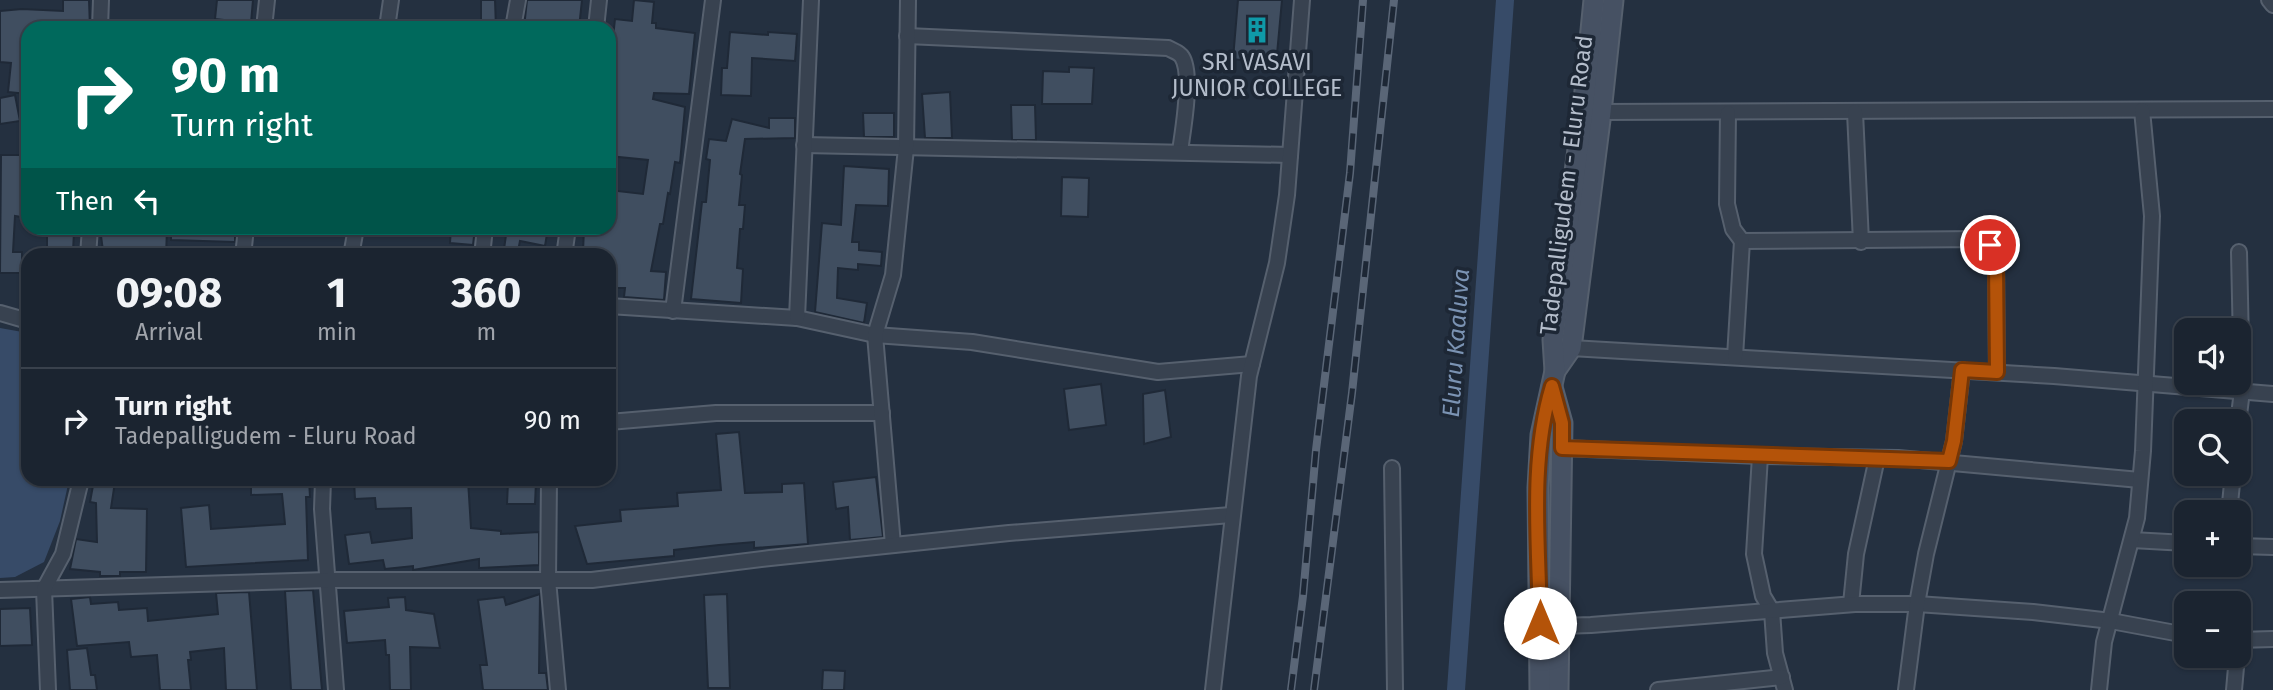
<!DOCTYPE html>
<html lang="en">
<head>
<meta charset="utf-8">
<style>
	body { margin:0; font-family:"Fira Sans",sans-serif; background:#242c38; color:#f1f3f6; height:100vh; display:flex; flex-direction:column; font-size:26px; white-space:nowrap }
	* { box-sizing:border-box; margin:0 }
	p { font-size:23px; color:#a0a4ab }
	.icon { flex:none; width:38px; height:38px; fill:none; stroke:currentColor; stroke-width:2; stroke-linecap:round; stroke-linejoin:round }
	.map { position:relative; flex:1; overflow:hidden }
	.details { position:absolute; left:21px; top:248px; width:595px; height:238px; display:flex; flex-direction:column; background:#1b2430; border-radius:21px; box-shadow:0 2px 5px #0004,0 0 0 2px #39414c }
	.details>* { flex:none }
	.guide { position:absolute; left:21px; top:21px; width:595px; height:214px; border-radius:21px; box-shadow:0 2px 5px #0004,0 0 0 2px #39414c; background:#00695c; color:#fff; overflow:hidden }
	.fabs { position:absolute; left:2174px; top:318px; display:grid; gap:14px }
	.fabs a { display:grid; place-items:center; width:77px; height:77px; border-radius:14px; background:#1b2430; box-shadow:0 2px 5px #0004,0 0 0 2px #39414c; font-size:35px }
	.pin { position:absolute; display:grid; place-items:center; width:60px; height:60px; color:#fff; margin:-30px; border:4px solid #fff; border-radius:50%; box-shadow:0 2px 7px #0007 }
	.me { position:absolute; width:77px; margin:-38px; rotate:0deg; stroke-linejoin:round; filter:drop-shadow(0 0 5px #0008) }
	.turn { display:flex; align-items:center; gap:24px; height:147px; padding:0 35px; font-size:32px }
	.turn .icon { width:91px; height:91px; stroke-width:2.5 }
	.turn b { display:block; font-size:49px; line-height:60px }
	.then { display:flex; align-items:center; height:66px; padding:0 35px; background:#0003; gap:14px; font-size:26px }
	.eta { display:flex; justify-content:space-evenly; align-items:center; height:119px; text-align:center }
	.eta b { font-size:42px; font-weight:700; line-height:49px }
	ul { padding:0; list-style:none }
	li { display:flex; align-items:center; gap:21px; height:105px; padding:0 35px; border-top:2px solid #39414c }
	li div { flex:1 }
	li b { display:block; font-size:26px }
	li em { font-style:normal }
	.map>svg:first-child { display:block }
</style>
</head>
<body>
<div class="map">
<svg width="2273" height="690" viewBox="0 0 2273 690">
	<rect width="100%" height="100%" fill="#243040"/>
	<!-- water -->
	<polygon fill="#374b68" points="0,328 28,333 28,480 69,480 60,521 44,562 15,577 0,578"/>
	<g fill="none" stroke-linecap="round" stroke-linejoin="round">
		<!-- canal -->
		<polyline stroke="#374b68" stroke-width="18" points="1456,690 1505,0"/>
	</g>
	<!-- building -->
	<g fill="#404e60" stroke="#1f2937" stroke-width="2">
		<polygon points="63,0 89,0 90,28 28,28 28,94 8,92 11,63 0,62 0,11 22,9 63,11"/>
		<polygon points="217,0 253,0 251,23 215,19"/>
		<polygon points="481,0 495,0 496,28 481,28"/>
		<polygon points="527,0 582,0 579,28 550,24 549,28 524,28"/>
		<polygon points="634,0 654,2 652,23 656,23 656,28 695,33 689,94 654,93 653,99 685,107 680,163 675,162 670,194 668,193 663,224 660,224 651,271 666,272 664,300 624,297 625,288 609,288 609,254 583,252 584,228 609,228 609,190 643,194 648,160 609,156 609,75 615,19 632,21"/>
		<polygon points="1238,0 1282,0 1276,65 1233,59"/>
		<polygon points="730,32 768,35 768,32 797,34 795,61 752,58 751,96 721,95 722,68 727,68"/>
		<polygon points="1069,67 1094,68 1092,104 1042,104 1043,71 1069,72"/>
		<polygon points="950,92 952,138 925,138 922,94"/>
		<polygon points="15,95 20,121 0,124 0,98"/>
		<polygon points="1011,105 1035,105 1036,140 1012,140"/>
		<polygon points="863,113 894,113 894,137 864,137"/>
		<polygon points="769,118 795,118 795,138 745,139 740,174 742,175 739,205 745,205 743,229 740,229 737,268 743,269 741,303 691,299 702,202 706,202 710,160 706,159 709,139 726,141 732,119 769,128"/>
		<polygon points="1,155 25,155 24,186 22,186 21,217 15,216 13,252 22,252 22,273 0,273"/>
		<polygon points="844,166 889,169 888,206 856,205 852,242 859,242 859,250 882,252 881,266 858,264 858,270 838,268 837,298 867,303 864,323 815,312 822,223 841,225"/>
		<polygon points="1062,177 1089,178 1088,217 1061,216"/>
		<polygon points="171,228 235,228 235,242 171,240"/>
		<polygon points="451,228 475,228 473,245 450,243"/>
		<polygon points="507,228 548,228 545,246 520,241 518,251 504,249"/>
		<polygon points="167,229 166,256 105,256 105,251 103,251 101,236 139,232 139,230"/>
		<polygon points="47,231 74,232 73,251 47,251"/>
		<polygon points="1101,384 1106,425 1069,430 1064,389"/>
		<polygon points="1165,390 1171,437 1144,444 1143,394"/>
		<polygon points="739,432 745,493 782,492 782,484 804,483 808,544 754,548 754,542 719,545 674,550 674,556 587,564 575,526 621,521 620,510 678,506 677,493 721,490 716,434"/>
		<polygon points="876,477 883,537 850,540 848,507 836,509 833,482"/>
		<polygon points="94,480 115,482 111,508 147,509 146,572 120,572 120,576 100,576 100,572 70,569 76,539 97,542 96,503 90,502"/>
		<polygon points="251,480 309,480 310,497 306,497 308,560 186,567 181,508 209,505 211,529 285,524 282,494 251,495"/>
		<polygon points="354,480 468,480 471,528 501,531 501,534 539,532 539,565 479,568 479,559 413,570 413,566 385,569 383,560 349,564 345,535 370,532 372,543 412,538 411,508 376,509 375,498 355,499"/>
		<polygon points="508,482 536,482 535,504 507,504"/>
		<polygon points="313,590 322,690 291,690 285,591"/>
		<polygon points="249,592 257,690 226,690 224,648 190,652 191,660 188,660 191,690 160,690 157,655 131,657 129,642 77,646 71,599 90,597 91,604 118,602 119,610 147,608 148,621 218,614 216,593"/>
		<polygon points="540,594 539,673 546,673 548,690 483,690 480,665 487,665 478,600 504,597 506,605"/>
		<polygon points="727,594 730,688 708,688 704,595"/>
		<polygon points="405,597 406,610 434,614 440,648 410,647 411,690 390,690 389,655 386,655 385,640 347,643 344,611 389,607 388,598"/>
		<polygon points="30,608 32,645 0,646 0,609"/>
		<polygon points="87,648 91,675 95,675 97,690 70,690 67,650"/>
		<polygon points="823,670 845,671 844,690 822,690"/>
	</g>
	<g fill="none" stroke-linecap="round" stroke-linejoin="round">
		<!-- minor casing -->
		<g stroke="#56606e" stroke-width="18">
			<g id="minor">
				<polyline points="2269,0 2273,5"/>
				<polyline points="100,28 101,0"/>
				<polyline points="264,28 267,0"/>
				<polyline points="387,28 391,0"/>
				<polyline points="513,28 518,0"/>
				<polyline points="596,28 599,0"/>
				<path d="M907,36L1168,48C1173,51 1179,52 1182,57C1193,74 1183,130 1180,151"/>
				<polyline points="1601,112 2273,109"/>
				<polyline points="1855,112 1861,242"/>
				<polyline points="1728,113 1727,204 1733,229 1742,241 1979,239 1990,245 1996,262 1997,372"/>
				<polyline points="804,145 1290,155"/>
				<polyline points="88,256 90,228"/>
				<polyline points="243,256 246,228"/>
				<polyline points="351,256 356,228"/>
				<polyline points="482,256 485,228"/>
				<polyline points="564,256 568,228"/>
				<polyline points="609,306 797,318 875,335 972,342 1158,372 1252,364"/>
				<polyline points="673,311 713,0"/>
				<polyline points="0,313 28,321"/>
				<polyline points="797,318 811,0"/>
				<polyline points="1571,348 2054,376 2273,394"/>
				<polyline points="1735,357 1742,241"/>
				<polyline points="609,422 716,413 882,413"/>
				<polyline points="2238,423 2242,391 2239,252"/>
				<polyline points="1562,448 1760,456 1898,458 2140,480"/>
				<polyline points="1760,456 1754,554 1763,596 1772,611 1775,653 1785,690"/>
				<polyline points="1392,468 1395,690"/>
				<polyline points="323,480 322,509 336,690"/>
				<polyline points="549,480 548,580 558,690"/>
				<polyline points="2229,513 2233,474"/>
				<polyline points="2132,540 2186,543"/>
				<polyline points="893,545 875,335 893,275 906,148 908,0"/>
				<polyline points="2238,546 2273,547"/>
				<polyline points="0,590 328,580 592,580 770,558 1009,533 1231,515"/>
				<polyline points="1851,604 1856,554 1877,458"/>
				<polyline points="1560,626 1591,625 1855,604 1917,604 2033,612 2111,621 2186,635"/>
				<polyline points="2238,640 2273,639"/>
				<polyline points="48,690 44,589 63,554 81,480"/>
				<polyline points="1213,690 1249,376 1277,263 1287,195 1302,0"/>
				<polyline points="1658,690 1782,677"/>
				<polyline points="1906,690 1917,604 1926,554 1954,441 1962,370"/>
				<polyline points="2099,690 2104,642 2137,518 2143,451 2152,216 2142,110"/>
				<polyline points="2234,690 2237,656"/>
			</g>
		</g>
		<!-- secondary casing -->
		<g stroke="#56606e" stroke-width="23">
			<g id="secondary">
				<polyline points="1555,371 1571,348 1601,112 1613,0"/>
				<polyline points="1552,387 1562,423 1558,690"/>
				<polyline points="1540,690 1538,488 1541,435 1555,371 1553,340 1583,111 1594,0"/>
			</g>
		</g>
		<!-- minor -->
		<use href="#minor" stroke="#384250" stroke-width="14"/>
		<!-- secondary -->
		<use href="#secondary" stroke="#465163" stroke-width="19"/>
		<!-- rail casing -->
		<g stroke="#5a6677" stroke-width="8">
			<g id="rail">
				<polyline points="1291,690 1303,596 1316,450 1350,173 1363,0"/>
				<polyline points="1314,690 1352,393 1394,0"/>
			</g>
		</g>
		<!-- rail -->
		<use href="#rail" stroke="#1d2735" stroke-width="5" stroke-dasharray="16" stroke-linecap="butt"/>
	</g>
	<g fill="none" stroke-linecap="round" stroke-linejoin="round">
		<!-- route casing -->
		<g stroke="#753606" stroke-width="18">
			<path id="route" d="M1540,623C1539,545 1529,462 1552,386L1562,423V448L1949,461L1954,441L1962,370L1997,372L1996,262L1990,245"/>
		</g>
		<!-- route -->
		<use href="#route" stroke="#b45309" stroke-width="12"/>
	</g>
	<!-- icons -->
	<defs>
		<g id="building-bare" transform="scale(2.1)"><path d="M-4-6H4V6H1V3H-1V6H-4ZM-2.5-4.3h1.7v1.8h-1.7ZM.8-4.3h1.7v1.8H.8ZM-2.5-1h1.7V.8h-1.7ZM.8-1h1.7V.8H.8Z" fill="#0f9aa8" stroke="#1d2735" stroke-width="2.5" paint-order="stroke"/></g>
	</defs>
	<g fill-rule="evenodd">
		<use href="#building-bare" x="1257" y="30"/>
	</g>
	<g text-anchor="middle" stroke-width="7" stroke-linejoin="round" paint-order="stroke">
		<!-- poi labels -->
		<g font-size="23" fill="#b4bdcb" stroke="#1d2735">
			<text x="1257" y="70">SRI VASAVI<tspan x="1257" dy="26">JUNIOR COLLEGE</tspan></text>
		</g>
		<!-- street labels -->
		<g font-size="23" fill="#b4bdcb" stroke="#1d2735">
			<text transform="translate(1566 185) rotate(-83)" y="8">Tadepalligudem - Eluru Road</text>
		</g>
		<!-- water labels -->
		<g font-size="24" font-style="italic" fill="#7b93b3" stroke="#1d2735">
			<text transform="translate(1456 343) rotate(-86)" y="8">Eluru Kaaluva</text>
		</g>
	</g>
</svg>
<div class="fabs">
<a><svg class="icon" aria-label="sound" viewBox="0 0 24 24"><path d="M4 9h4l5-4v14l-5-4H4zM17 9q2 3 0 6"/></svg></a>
<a><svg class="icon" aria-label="search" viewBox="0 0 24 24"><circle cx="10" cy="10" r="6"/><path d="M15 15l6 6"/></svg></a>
<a>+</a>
<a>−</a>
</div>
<div class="pin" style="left:1990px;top:245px;background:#d93025"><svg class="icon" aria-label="arrive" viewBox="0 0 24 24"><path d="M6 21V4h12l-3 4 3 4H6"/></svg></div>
<svg class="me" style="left:1540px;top:623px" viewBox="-20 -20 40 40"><circle r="19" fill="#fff"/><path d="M0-13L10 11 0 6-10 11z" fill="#b45309"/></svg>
<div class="guide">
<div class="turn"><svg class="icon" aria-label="right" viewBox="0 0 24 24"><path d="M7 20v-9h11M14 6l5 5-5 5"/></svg><div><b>90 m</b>Turn right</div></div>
<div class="then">Then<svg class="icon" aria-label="left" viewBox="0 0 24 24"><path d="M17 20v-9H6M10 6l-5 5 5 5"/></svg></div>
</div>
<section class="details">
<div class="eta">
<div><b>09:08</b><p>Arrival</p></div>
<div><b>1</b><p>min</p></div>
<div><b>360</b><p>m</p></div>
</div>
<ul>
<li><svg class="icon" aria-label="right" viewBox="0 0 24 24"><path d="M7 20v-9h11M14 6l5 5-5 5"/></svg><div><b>Turn right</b><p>Tadepalligudem - Eluru Road</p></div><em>90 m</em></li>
</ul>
</section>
</div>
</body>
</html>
